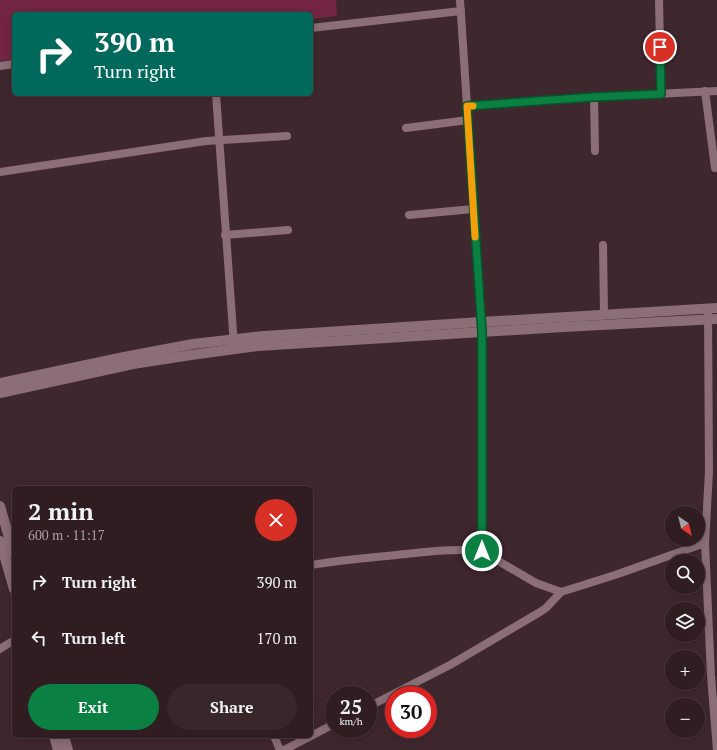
<!DOCTYPE html>
<html lang="en">
<head>
<meta charset="utf-8">
<style>
	body { margin:0; font-family:"PT Serif",serif; background:#37262a; color:#f1f3f6; height:100vh; display:flex; flex-direction:column; font-size:15px; white-space:nowrap }
	* { box-sizing:border-box; margin:0 }
	p { font-size:13px; color:#a7a2a5 }
	.icon { flex:none; width:22px; height:22px; fill:none; stroke:currentColor; stroke-width:2; stroke-linecap:round; stroke-linejoin:round }
	.map { position:relative; flex:1; overflow:hidden }
	.panel { position:absolute; left:12px; top:486px; width:301px; height:252px; display:flex; flex-direction:column; background:#2f1d22; border-radius:6px; box-shadow:0 2px 10px #0003,0 0 0 1px #4a3b40 }
	.panel>* { flex:none }
	.guide { position:absolute; left:12px; top:12px; width:301px; height:84px; border-radius:6px; box-shadow:0 2px 10px #0003,0 0 0 1px #4a3b40; background:#00695c; color:#fff; overflow:hidden }
	.needle { width:26px; rotate:145deg }
	.controls { position:absolute; left:665px; top:506px; display:grid; gap:8px }
	.controls a { display:grid; place-items:center; width:40px; height:40px; border-radius:50%; background:#2f1d22; box-shadow:0 2px 10px #0003,0 0 0 1px #4a3b40; font-size:20px }
	.speed { position:absolute; left:325px; top:686px; display:flex; gap:8px; font-size:20px; font-weight:700; text-align:center }
	.speed>* { display:grid; place-content:center; width:52px; height:52px; border-radius:50%; background:#2f1d22; box-shadow:0 2px 10px #0003,0 0 0 1px #4a3b40; line-height:1 }
	.speed small { font-size:10px; font-weight:400 }
	.speed .limit { border:6px solid #d22; background:#fff; color:#111 }
	.pin { position:absolute; display:grid; place-items:center; width:34px; height:34px; color:#fff; margin:-17px; border:2px solid #fff; border-radius:50%; box-shadow:0 1px 4px #0007 }
	.me { position:absolute; width:44px; margin:-22px; rotate:0deg; stroke-linejoin:round; filter:drop-shadow(0 0 3px #0008) }
	.turn { display:flex; align-items:center; gap:14px; height:84px; padding:0 16px; font-size:18px }
	.turn .icon { width:52px; height:52px; stroke-width:2.5 }
	.turn b { display:block; font-size:28px; line-height:34px }
	.round { display:grid; place-items:center; flex:none; width:42px; height:42px; border-radius:21px; background:#37262a }
	.summary { display:flex; align-items:center; justify-content:space-between; height:68px; padding:0 16px }
	h1 { font-size:24px; font-weight:700; line-height:30px }
	.action { display:flex; gap:8px; margin-top:auto; padding:8px 16px }
	.action a { flex:1; height:46px; border-radius:24px; background:#0b8043; color:#fff; font-size:16px; font-weight:700; line-height:46px; text-align:center }
	.action a+a { background:#37262a; color:#f1f3f6 }
	ul { padding:0; list-style:none }
	li { display:flex; align-items:center; gap:12px; height:56px; padding:0 16px }
	li div { flex:1 }
	li b { display:block; font-size:15px }
	li em { font-style:normal }
	.map>svg:first-child { display:block }
</style>
</head>
<body>
<div class="map">
<svg width="717" height="750" viewBox="0 0 717 750">
	<rect width="100%" height="100%" fill="#3f272e"/>
	<!-- pitch -->
	<polygon fill="#742543" points="0,0 336,0 337,16 311,19 311,14 14,14 14,60 0,61"/>
	<g fill="none" stroke-linecap="round" stroke-linejoin="round">
		<!-- minor -->
		<g stroke="#8b6e76" stroke-width="8">
			<polyline points="460,0 482,332 481,551"/>
			<polyline points="659,0 661,94"/>
			<polyline points="311,28 461,11"/>
			<polyline points="0,66 14,64"/>
			<polyline points="705,91 715,168"/>
			<polyline points="216,94 234,345"/>
			<polyline points="594,97 595,151"/>
			<polyline points="467,106 594,97 717,91"/>
			<polyline points="406,128 468,120"/>
			<polyline points="0,172 206,141 287,136"/>
			<polyline points="409,215 473,209"/>
			<polyline points="225,235 288,230"/>
			<polyline points="603,245 604,314"/>
			<polyline points="708,309 709,472 705,543 711,676 717,750"/>
			<path d="M311,565C339,560 368,558 396,555C424,552 453,548 481,551L536,583L561,592L615,575L705,543"/>
			<polyline points="0,649 11,642 14,642"/>
			<polyline points="368,707 450,665 540,612 546,608 561,592"/>
			<polyline points="274,736 280,750"/>
			<polyline points="284,750 334,724"/>
		</g>
		<!-- tertiary -->
		<g stroke="#8b6e76" stroke-width="10">
			<polyline points="0,383 124,357 193,344 264,336 481,322 717,308"/>
			<polyline points="0,393 133,364 191,355 258,346 563,327 717,319"/>
		</g>
		<!-- secondary -->
		<g stroke="#8b6e76" stroke-width="10">
			<polyline points="0,506 14,555"/>
			<polyline points="0,541 14,589"/>
			<polyline points="54,736 58,750"/>
			<polyline points="64,736 68,750"/>
		</g>
	</g>
	<g fill="none" stroke-linecap="round" stroke-linejoin="round">
		<!-- route casing -->
		<g stroke="#07532c" stroke-width="10">
			<polyline id="route" points="482,551 482,332 467,106 594,97 661,94 660,47"/>
		</g>
		<!-- route -->
		<use href="#route" stroke="#0b8043" stroke-width="7"/>
		<!-- slow -->
		<polyline stroke="#f59e0b" stroke-width="7" points="473,106 467,106 475,237"/>
	</g>
</svg>
<div class="controls">
<a><svg class="needle" viewBox="-14 -14 28 28"><path d="M0-13l5 13h-10z" fill="#e53935"/><path d="M0 13l5-13h-10z" fill="#a7a2a5"/></svg></a>
<a><svg class="icon" aria-label="search" viewBox="0 0 24 24"><circle cx="10" cy="10" r="6"/><path d="M15 15l6 6"/></svg></a>
<a><svg class="icon" aria-label="layers" viewBox="0 0 24 24"><path d="M12 4l9 5-9 5-9-5zM3 14l9 5 9-5"/></svg></a>
<a>+</a>
<a>−</a>
</div>
<div class="speed"><div>25<small>km/h</small></div><div class="limit">30</div></div>
<div class="pin" style="left:660px;top:47px;background:#d93025"><svg class="icon" aria-label="arrive" viewBox="0 0 24 24"><path d="M6 21V4h12l-3 4 3 4H6"/></svg></div>
<svg class="me" style="left:482px;top:551px" viewBox="-20 -20 40 40"><circle r="17" fill="#0b8043" stroke="#fff" stroke-width="3"/><path d="M0-11L8 9 0 5-8 9z" fill="#fff"/></svg>
<div class="guide">
<div class="turn"><svg class="icon" aria-label="right" viewBox="0 0 24 24"><path d="M7 20v-9h11M14 6l5 5-5 5"/></svg><div><b>390 m</b>Turn right</div></div>
</div>
<section class="panel">
<div class="summary"><div><h1>2 min</h1><p>600 m · 11:17</p></div><a class="round" style="background:#d93025;color:#fff"><svg class="icon" aria-label="close" viewBox="0 0 24 24"><path d="M6 6l12 12M18 6L6 18"/></svg></a></div>
<ul>
<li><svg class="icon" aria-label="right" viewBox="0 0 24 24"><path d="M7 20v-9h11M14 6l5 5-5 5"/></svg><div><b>Turn right</b></div><em>390 m</em></li>
<li><svg class="icon" aria-label="left" viewBox="0 0 24 24"><path d="M17 20v-9H6M10 6l-5 5 5 5"/></svg><div><b>Turn left</b></div><em>170 m</em></li>
</ul>
<div class="action"><a>Exit</a><a>Share</a></div>
</section>
</div>
</body>
</html>
